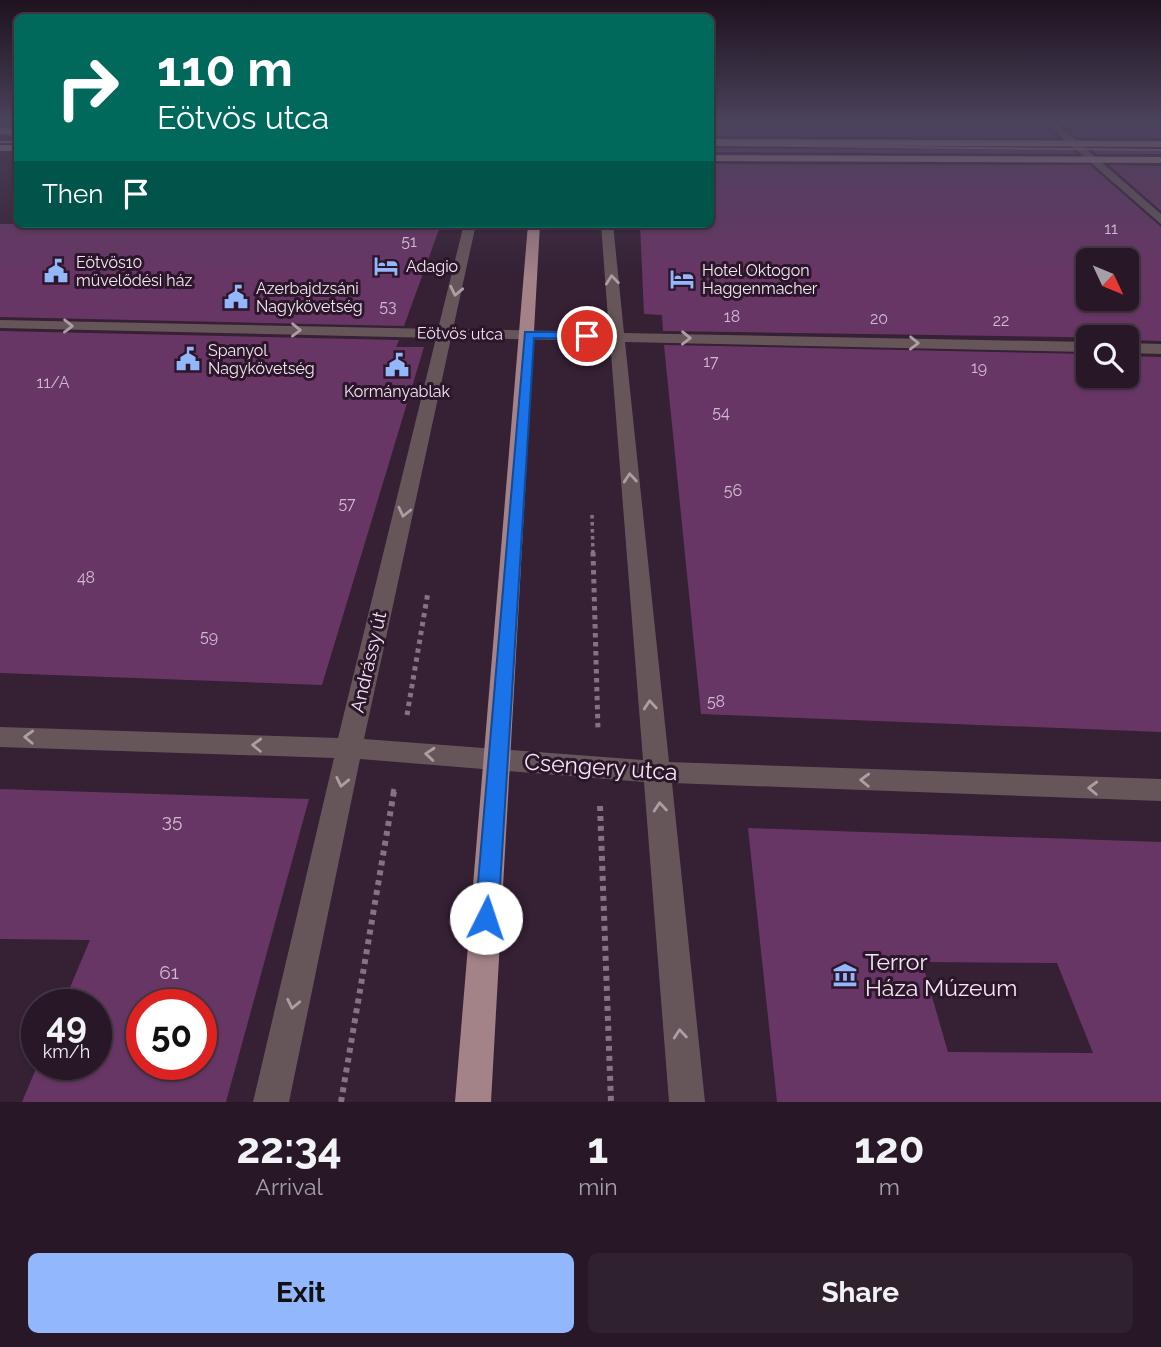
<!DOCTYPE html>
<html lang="en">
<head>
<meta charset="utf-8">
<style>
	body { margin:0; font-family:Raleway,sans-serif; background:#30212f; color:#f1f3f6; height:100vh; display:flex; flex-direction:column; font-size:26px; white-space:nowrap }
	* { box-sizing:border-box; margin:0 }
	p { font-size:23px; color:#a5a0a7 }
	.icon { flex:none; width:38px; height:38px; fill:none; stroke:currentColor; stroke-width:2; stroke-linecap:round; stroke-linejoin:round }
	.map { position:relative; height:1102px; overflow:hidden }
	.panel { display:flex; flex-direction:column; background:#281827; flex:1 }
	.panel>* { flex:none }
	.hud { position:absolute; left:14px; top:14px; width:700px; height:214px; border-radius:10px; box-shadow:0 2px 5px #0004,0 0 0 2px #443744; background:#00695c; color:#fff; overflow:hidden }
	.needle { width:46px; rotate:134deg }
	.buttons { position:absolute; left:1076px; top:248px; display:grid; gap:14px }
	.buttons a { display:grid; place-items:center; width:63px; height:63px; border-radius:10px; background:#281827; box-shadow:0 2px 5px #0004,0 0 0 2px #443744; font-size:35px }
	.speed { position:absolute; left:21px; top:989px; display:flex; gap:14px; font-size:35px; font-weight:700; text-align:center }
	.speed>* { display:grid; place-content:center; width:91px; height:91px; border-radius:50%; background:#281827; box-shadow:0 2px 5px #0004,0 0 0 2px #443744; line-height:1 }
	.speed small { font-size:18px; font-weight:400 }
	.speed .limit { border:10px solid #d22; background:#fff; color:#111 }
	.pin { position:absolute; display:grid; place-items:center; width:60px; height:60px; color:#fff; margin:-30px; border:4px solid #fff; border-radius:50%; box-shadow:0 2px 7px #0007 }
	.me { position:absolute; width:77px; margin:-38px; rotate:4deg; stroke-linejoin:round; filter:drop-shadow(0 0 5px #0008) }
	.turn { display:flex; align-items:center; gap:24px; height:147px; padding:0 28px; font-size:32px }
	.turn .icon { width:91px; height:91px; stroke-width:2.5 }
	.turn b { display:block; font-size:49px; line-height:60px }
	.then { display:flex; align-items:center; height:66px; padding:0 28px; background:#0003; gap:14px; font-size:26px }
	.eta { display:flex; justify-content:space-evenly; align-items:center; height:119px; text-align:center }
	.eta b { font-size:42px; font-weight:700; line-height:49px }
	.action { display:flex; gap:14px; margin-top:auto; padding:14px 28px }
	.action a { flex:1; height:80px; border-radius:10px; background:#93b7fd; color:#111; font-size:28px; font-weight:700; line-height:80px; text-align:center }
	.action a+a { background:#30212f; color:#f1f3f6 }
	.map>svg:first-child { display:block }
</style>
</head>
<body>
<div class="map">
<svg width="1161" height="1102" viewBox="0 0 1161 1102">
	<rect width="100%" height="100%" fill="#352034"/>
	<!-- building -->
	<g fill="#683665" fill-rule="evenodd">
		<polygon points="710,121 1040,121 1058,138 710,136"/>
		<polygon points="1058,121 1161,121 1161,138 1078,138"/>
		<polygon points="710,148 1071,149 1077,154 710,152"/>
		<polygon points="1091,149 1161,150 1161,154 1096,154"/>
		<path d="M710,164L1090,165L1161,227V341L1127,340V338L663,331L662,315L644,314L640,224H710ZM1088,261H1127V299H1088Z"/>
		<polygon points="1109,165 1161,166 1161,211"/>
		<polygon points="0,224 441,224 404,326 0,317"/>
		<polygon points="0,331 399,340 396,347 424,347 322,685 0,673"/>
		<polygon points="664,345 1088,354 1088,376 1127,376 1127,356 1161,357 1161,732 701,714"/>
		<path d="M0,789L309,799L226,1102H22L38,1064H96V1004H63L90,940L0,939ZM142,1004H201V1064H142Z"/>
		<path d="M748,828L1161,842V1102H777ZM922,962L1057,963L1093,1053L948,1052Z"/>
	</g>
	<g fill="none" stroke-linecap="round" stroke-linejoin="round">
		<!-- path-far2 -->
		<polyline stroke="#857284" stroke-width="3.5" stroke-dasharray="3.5 3.5" stroke-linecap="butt" points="592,515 593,554"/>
		<!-- path-far1 -->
		<g stroke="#857284" stroke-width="5" stroke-dasharray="4.5 4.5" stroke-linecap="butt">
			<polyline points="593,552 598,730"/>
			<polyline points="407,715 428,592"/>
			<polyline points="393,792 394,789"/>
		</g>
		<!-- path -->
		<g stroke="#857284" stroke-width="6" stroke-dasharray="5 5" stroke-linecap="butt">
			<polyline points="600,806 611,1102"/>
			<polyline points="341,1102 394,791"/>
		</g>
		<!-- minor -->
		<g fill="#665659" fill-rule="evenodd">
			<polygon points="1043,121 1054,121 1161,214 1161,224"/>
			<path d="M464,224H476L453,329L609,332L601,224H613L624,333L1088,342V352L625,342L669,762L1161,779V801L672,783L705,1102H669L644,782L360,759L289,1102H253L334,758L0,747V727L338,738L436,338L0,328V320L438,329ZM451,338L610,341L643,760L364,739Z"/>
			<polygon points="1127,343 1161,344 1161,354 1127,353"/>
		</g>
		<!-- major -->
		<g fill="#a38288" fill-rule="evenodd">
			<polygon points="0,128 18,129 18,135 0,134"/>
			<polygon points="710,139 1161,141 1161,147 710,145"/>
			<rect x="0" y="145" width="18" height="6"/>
			<polygon points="710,155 1161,157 1161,163 710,161"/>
			<polygon points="528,224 540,224 491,1102 455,1102"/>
		</g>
		<!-- tram -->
		<g stroke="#907f8f" stroke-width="2">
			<polyline points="0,142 18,142"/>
			<polyline points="710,145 1161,150"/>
		</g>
	</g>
	<!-- one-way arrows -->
	<defs><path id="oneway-chevron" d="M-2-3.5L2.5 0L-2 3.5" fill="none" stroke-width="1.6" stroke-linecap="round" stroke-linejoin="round" transform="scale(1.75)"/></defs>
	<g stroke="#ad9ea6">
		<use href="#oneway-chevron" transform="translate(612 280) rotate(-96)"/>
		<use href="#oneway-chevron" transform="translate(456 291) rotate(102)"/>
		<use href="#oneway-chevron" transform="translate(68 326) rotate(1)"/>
		<use href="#oneway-chevron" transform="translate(296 330) rotate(1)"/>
		<use href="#oneway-chevron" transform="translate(686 338) rotate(1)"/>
		<use href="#oneway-chevron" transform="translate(914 343) rotate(1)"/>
		<use href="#oneway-chevron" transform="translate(630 478) rotate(-95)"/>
		<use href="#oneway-chevron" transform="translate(404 512) rotate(103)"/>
		<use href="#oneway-chevron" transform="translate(650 705) rotate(-95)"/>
		<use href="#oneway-chevron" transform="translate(29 737) rotate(-178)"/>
		<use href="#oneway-chevron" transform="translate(257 745) rotate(-178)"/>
		<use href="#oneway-chevron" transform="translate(430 754) rotate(-175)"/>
		<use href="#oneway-chevron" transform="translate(865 780) rotate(-178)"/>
		<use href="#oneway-chevron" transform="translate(342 782) rotate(102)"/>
		<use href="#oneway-chevron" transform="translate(1093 788) rotate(-178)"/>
		<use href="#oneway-chevron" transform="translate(660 807) rotate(-95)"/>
		<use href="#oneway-chevron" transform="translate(293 1004) rotate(102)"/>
		<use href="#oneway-chevron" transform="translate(680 1034) rotate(-95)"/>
	</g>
	<!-- sky -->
	<linearGradient id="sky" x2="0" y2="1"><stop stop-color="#1d121d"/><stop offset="0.44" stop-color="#4b425c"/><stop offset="1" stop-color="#4b425c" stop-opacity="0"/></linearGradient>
	<rect width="1161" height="276" fill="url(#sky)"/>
	<!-- route -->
	<polygon fill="#1a73e8" stroke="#114b97" stroke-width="2" points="525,332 587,332 593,336 587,339 534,338 498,918 495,925 486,928 478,925 475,918"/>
	<!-- icons -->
	<defs>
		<g id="hotel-bare" transform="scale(1.89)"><path d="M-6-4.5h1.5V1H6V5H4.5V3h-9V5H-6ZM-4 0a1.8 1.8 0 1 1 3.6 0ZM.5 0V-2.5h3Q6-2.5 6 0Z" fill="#93b7fd" stroke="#2b162a" stroke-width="2.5" paint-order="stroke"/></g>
		<g id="civic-bare" transform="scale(1.89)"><path d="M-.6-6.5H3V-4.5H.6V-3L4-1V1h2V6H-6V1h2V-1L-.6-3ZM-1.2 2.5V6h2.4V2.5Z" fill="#93b7fd" stroke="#2b162a" stroke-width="2.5" paint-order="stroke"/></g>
		<g id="museum-bare" transform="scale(1.89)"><path d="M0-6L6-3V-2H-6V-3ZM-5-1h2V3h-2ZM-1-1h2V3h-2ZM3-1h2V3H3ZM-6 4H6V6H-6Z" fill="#93b7fd" stroke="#2b162a" stroke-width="2.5" paint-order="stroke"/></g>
	</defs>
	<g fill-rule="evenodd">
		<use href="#hotel-bare" x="386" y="266"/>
		<use href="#civic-bare" x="56" y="271"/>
		<use href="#hotel-bare" x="682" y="279"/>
		<use href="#civic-bare" x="236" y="297"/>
		<use href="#civic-bare" x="188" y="359"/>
		<use href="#civic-bare" x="397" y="365"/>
		<use href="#museum-bare" x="845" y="975"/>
	</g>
	<g text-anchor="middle" stroke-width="6" stroke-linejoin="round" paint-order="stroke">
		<!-- number labels -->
		<g font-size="16" fill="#d1bad0">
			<text x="1111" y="234">11</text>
			<text x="409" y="247">51</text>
			<text x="388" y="312">53</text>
			<text x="732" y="322">18</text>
			<text x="879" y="324">20</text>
			<text x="1001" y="326">22</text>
			<text x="711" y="367">17</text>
			<text x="979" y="373">19</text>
			<text x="53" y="388">11/A</text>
			<text x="721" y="418">54</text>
			<text x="733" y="496">56</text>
			<text x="347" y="509">57</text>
			<text x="86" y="583">48</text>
			<text x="209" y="642">59</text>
			<text x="716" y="707">58</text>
		</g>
		<!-- far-poi labels -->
		<g font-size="16" fill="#f4e6f3" stroke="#2b162a" text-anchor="start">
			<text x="76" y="268">Eötvös10<tspan x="76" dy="18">művelődési ház</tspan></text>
			<text x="406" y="272">Adagio</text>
			<text x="702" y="276">Hotel Oktogon<tspan x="702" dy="18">Haggenmacher</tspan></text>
			<text x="256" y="294">Azerbajdzsáni<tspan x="256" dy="18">Nagykövetség</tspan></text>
			<text x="208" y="356">Spanyol<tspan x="208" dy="18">Nagykövetség</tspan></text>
			<text x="397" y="397" text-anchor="middle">Kormányablak</text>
		</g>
		<!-- far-street labels -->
		<g font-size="16" fill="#f4e6f3" stroke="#2b162a">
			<text transform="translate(460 333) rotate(1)" y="6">Eötvös utca</text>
		</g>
		<!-- street labels -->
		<g font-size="19" fill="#f4e6f3" stroke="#2b162a">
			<text transform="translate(368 662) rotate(-77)" y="7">Andrássy út</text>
		</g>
		<!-- near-number labels -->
		<g font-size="19" fill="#d1bad0">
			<text x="172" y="827">35</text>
			<text x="169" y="979">61</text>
		</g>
		<!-- near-street labels -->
		<g font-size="23" fill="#f4e6f3" stroke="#2b162a">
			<text transform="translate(601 767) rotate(4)" y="8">Csengery utca</text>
		</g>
		<!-- near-poi labels -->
		<g font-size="23" fill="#f4e6f3" stroke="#2b162a" text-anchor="start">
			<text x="865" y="970">Terror<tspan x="865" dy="26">Háza Múzeum</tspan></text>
		</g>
	</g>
</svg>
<div class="buttons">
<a><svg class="needle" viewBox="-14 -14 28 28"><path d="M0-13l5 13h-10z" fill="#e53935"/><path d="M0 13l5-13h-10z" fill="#a5a0a7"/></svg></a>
<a><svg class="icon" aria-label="search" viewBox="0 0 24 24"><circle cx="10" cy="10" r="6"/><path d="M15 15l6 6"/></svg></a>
</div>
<div class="speed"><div>49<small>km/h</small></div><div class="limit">50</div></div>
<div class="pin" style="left:587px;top:336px;background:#d93025"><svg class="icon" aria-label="arrive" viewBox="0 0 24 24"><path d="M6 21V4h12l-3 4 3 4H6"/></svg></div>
<svg class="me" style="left:486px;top:918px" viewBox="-20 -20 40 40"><circle r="19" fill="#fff"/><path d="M0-13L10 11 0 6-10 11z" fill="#1a73e8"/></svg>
<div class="hud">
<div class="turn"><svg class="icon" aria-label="right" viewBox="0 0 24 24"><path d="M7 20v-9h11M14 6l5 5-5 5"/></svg><div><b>110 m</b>Eötvös utca</div></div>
<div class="then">Then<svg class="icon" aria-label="arrive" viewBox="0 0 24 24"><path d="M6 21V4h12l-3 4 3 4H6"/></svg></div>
</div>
</div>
<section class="panel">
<div class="eta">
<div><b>22:34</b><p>Arrival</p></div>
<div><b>1</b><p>min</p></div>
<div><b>120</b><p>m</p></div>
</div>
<div class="action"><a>Exit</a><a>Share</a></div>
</section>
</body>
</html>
